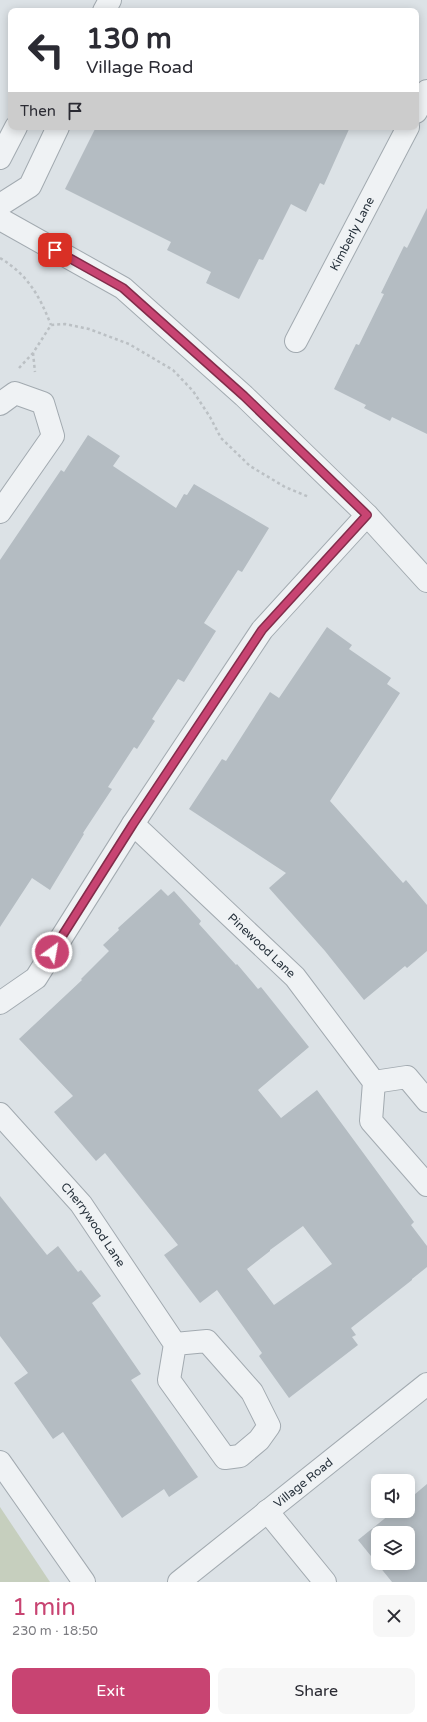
<!DOCTYPE html>
<html lang="en">
<head>
<meta charset="utf-8">
<style>
	body { margin:0; font-family:"Varela Round",sans-serif; background:#f7f7f7; color:#2b2b33; height:100vh; display:flex; flex-direction:column; font-size:15px; white-space:nowrap }
	* { box-sizing:border-box; margin:0 }
	p { font-size:13px; color:#7c7c81 }
	.icon { flex:none; width:22px; height:22px; fill:none; stroke:currentColor; stroke-width:2; stroke-linecap:round; stroke-linejoin:round }
	.map { position:relative; height:1582px; overflow:hidden }
	.drawer { display:flex; flex-direction:column; background:#fff; flex:1 }
	.drawer>* { flex:none }
	.hud { position:absolute; left:8px; top:8px; width:411px; height:122px; border-radius:8px; box-shadow:0 2px 10px #0003; background:#fff; color:#2b2b33; overflow:hidden }
	.buttons { position:absolute; left:371px; top:1474px; display:grid; gap:8px }
	.buttons a { display:grid; place-items:center; width:44px; height:44px; border-radius:8px; background:#fff; box-shadow:0 2px 10px #0003; font-size:20px }
	.pin { position:absolute; display:grid; place-items:center; width:34px; height:34px; color:#fff; margin:-17px; border-radius:8px; box-shadow:0 2px 6px #0006 }
	.me { position:absolute; width:44px; margin:-22px; rotate:32deg; stroke-linejoin:round; filter:drop-shadow(0 0 3px #0008) }
	.turn { display:flex; align-items:center; gap:14px; height:84px; padding:0 12px; font-size:18px }
	.turn .icon { width:52px; height:52px; stroke-width:2.5 }
	.turn b { display:block; font-size:28px; line-height:34px }
	.then { display:flex; align-items:center; height:38px; padding:0 12px; background:#0003; gap:8px; font-size:15px }
	.round { display:grid; place-items:center; flex:none; width:42px; height:42px; border-radius:8px; background:#f7f7f7 }
	.overview { display:flex; align-items:center; justify-content:space-between; height:68px; padding:0 12px }
	h1 { font-size:24px; font-weight:600; line-height:30px; color:#c84472 }
	.cta { display:flex; gap:8px; margin-top:auto; padding:8px 12px }
	.cta a { flex:1; height:46px; border-radius:8px; background:#c84472; color:#fff; font-size:16px; font-weight:600; line-height:46px; text-align:center }
	.cta a+a { background:#f7f7f7; color:#2b2b33 }
	.map>svg:first-child { display:block }
</style>
</head>
<body>
<div class="map">
<svg width="427" height="1582" viewBox="0 0 427 1582">
	<rect width="100%" height="100%" fill="#dce2e6"/>
	<!-- green -->
	<polygon fill="#c6cfbe" points="0,1507 50,1582 0,1582"/>
	<!-- building -->
	<g fill="#b4bcc2" fill-rule="evenodd">
		<polygon points="96,127 350,127 324,185 320,183 306,212 291,204 263,260 259,259 239,299 206,283 211,272 167,250 171,242 65,189"/>
		<polygon points="427,208 427,434 392,417 390,421 364,408 366,405 334,389 356,344 359,345 384,294 381,293 404,246 407,248"/>
		<polygon points="88,435 120,456 113,466 176,508 184,494 187,495 194,484 269,528 242,572 238,570 204,623 216,631 184,682 178,679 152,719 155,721 137,749 134,747 108,787 112,789 83,833 84,834 50,890 32,878 0,927 0,560 61,470 64,472"/>
		<polygon points="327,627 352,645 349,649 391,678 387,684 400,693 330,801 403,883 406,880 427,905 427,951 407,968 405,966 364,1000 325,951 269,888 286,873 189,809 222,759 226,761 270,692 279,698"/>
		<path d="M161,889L168,896L174,891L201,921L199,924L236,965L237,964L258,989L261,987L309,1047L258,1090L281,1118L317,1090L414,1222L411,1225L427,1246V1267L412,1279V1280L351,1328L356,1335L352,1337L358,1345L289,1398L259,1356L262,1353L217,1290L200,1303L164,1255L178,1245L105,1153L96,1161L54,1112L73,1096L19,1039L82,980L81,979L109,951L103,945L119,930L118,928ZM303,1226L332,1264L274,1305L247,1269L270,1251V1250Z"/>
		<polygon points="0,1196 47,1255 58,1246 78,1272 81,1270 101,1296 92,1303 141,1374 131,1380 198,1477 169,1497 164,1489 122,1518 63,1432 53,1439 14,1383 28,1373 0,1336"/>
		<path d="M427,1484V1582H392L358,1540L394,1511H408V1500ZM378,1533H408V1563H378Z"/>
	</g>
	<g fill="none" stroke-linecap="round" stroke-linejoin="round">
		<!-- minor casing -->
		<g stroke="#a2aab0" stroke-width="24">
			<g id="minor">
				<polyline points="104,11 110,0"/>
				<polyline points="416,112 427,91"/>
				<polyline points="0,158 16,127"/>
				<polyline points="0,205 30,186 58,127"/>
				<polyline points="0,219 123,288 244,396 367,515 427,581"/>
				<path id="s1" d="M296,341L408,127"/>
				<polyline points="0,404 15,393 43,403 53,436 0,512"/>
				<path id="s2" d="M133,824L295,977L374,1082L371,1121L427,1185"/>
				<polyline points="0,1003 36,978 133,824 262,630 367,515"/>
				<polyline points="374,1082 407,1077 427,1101"/>
				<path id="s3" d="M0,1114L81,1204L175,1344L169,1380L225,1458L240,1456L259,1440L269,1426L252,1392L207,1341L175,1344"/>
				<polyline points="0,1462 84,1582"/>
				<polyline points="267,1511 325,1582"/>
				<path id="s4" d="M179,1582L427,1384"/>
			</g>
		</g>
		<!-- path -->
		<g stroke="#bbc0c4" stroke-width="2.5" stroke-dasharray="3 3" stroke-linecap="butt">
			<path d="M0,258C28,275 39,295 51,325"/>
			<polyline points="33,353 35,372"/>
			<polyline points="19,368 33,353 51,325 65,324 89,329 129,344 173,370 193,391 210,417 221,438 250,466 285,487 309,497"/>
		</g>
		<!-- minor -->
		<use href="#minor" stroke="#eff2f4" stroke-width="22"/>
	</g>
	<g fill="none" stroke-linecap="round" stroke-linejoin="round">
		<!-- route casing -->
		<g stroke="#822c4a" stroke-width="10">
			<polyline id="route" points="52,952 133,824 262,630 367,515 244,396 123,288 55,250"/>
		</g>
		<!-- route -->
		<use href="#route" stroke="#c84472" stroke-width="7"/>
	</g>
	<g text-anchor="middle" stroke-width="3.5" stroke-linejoin="round" paint-order="stroke">
		<!-- street labels -->
		<g font-size="12" fill="#27323c" stroke="#ebf1f4">
			<text dy="4" stroke="none"><textPath href="#s1" startOffset="121">Kimberly Lane</textPath></text>
			<text dy="4" stroke="none"><textPath href="#s2" startOffset="177">Pinewood Lane</textPath></text>
			<text dy="4" stroke="none"><textPath href="#s3" startOffset="145">Cherrywood Lane</textPath></text>
			<text dy="4" stroke="none"><textPath href="#s4" startOffset="159">Village Road</textPath></text>
		</g>
	</g>
</svg>
<div class="buttons">
<a><svg class="icon" aria-label="sound" viewBox="0 0 24 24"><path d="M4 9h4l5-4v14l-5-4H4zM17 9q2 3 0 6"/></svg></a>
<a><svg class="icon" aria-label="layers" viewBox="0 0 24 24"><path d="M12 4l9 5-9 5-9-5zM3 14l9 5 9-5"/></svg></a>
</div>
<div class="pin" style="left:55px;top:250px;background:#d93025"><svg class="icon" aria-label="arrive" viewBox="0 0 24 24"><path d="M6 21V4h12l-3 4 3 4H6"/></svg></div>
<svg class="me" style="left:52px;top:952px" viewBox="-20 -20 40 40"><circle r="17" fill="#c84472" stroke="#fff" stroke-width="3"/><path d="M0-11L8 9 0 5-8 9z" fill="#fff"/></svg>
<div class="hud">
<div class="turn"><svg class="icon" aria-label="left" viewBox="0 0 24 24"><path d="M17 20v-9H6M10 6l-5 5 5 5"/></svg><div><b>130 m</b>Village Road</div></div>
<div class="then">Then<svg class="icon" aria-label="arrive" viewBox="0 0 24 24"><path d="M6 21V4h12l-3 4 3 4H6"/></svg></div>
</div>
</div>
<section class="drawer">
<div class="overview"><div><h1>1 min</h1><p>230 m · 18:50</p></div><a class="round"><svg class="icon" aria-label="close" viewBox="0 0 24 24"><path d="M6 6l12 12M18 6L6 18"/></svg></a></div>
<div class="cta"><a>Exit</a><a>Share</a></div>
</section>
</body>
</html>
